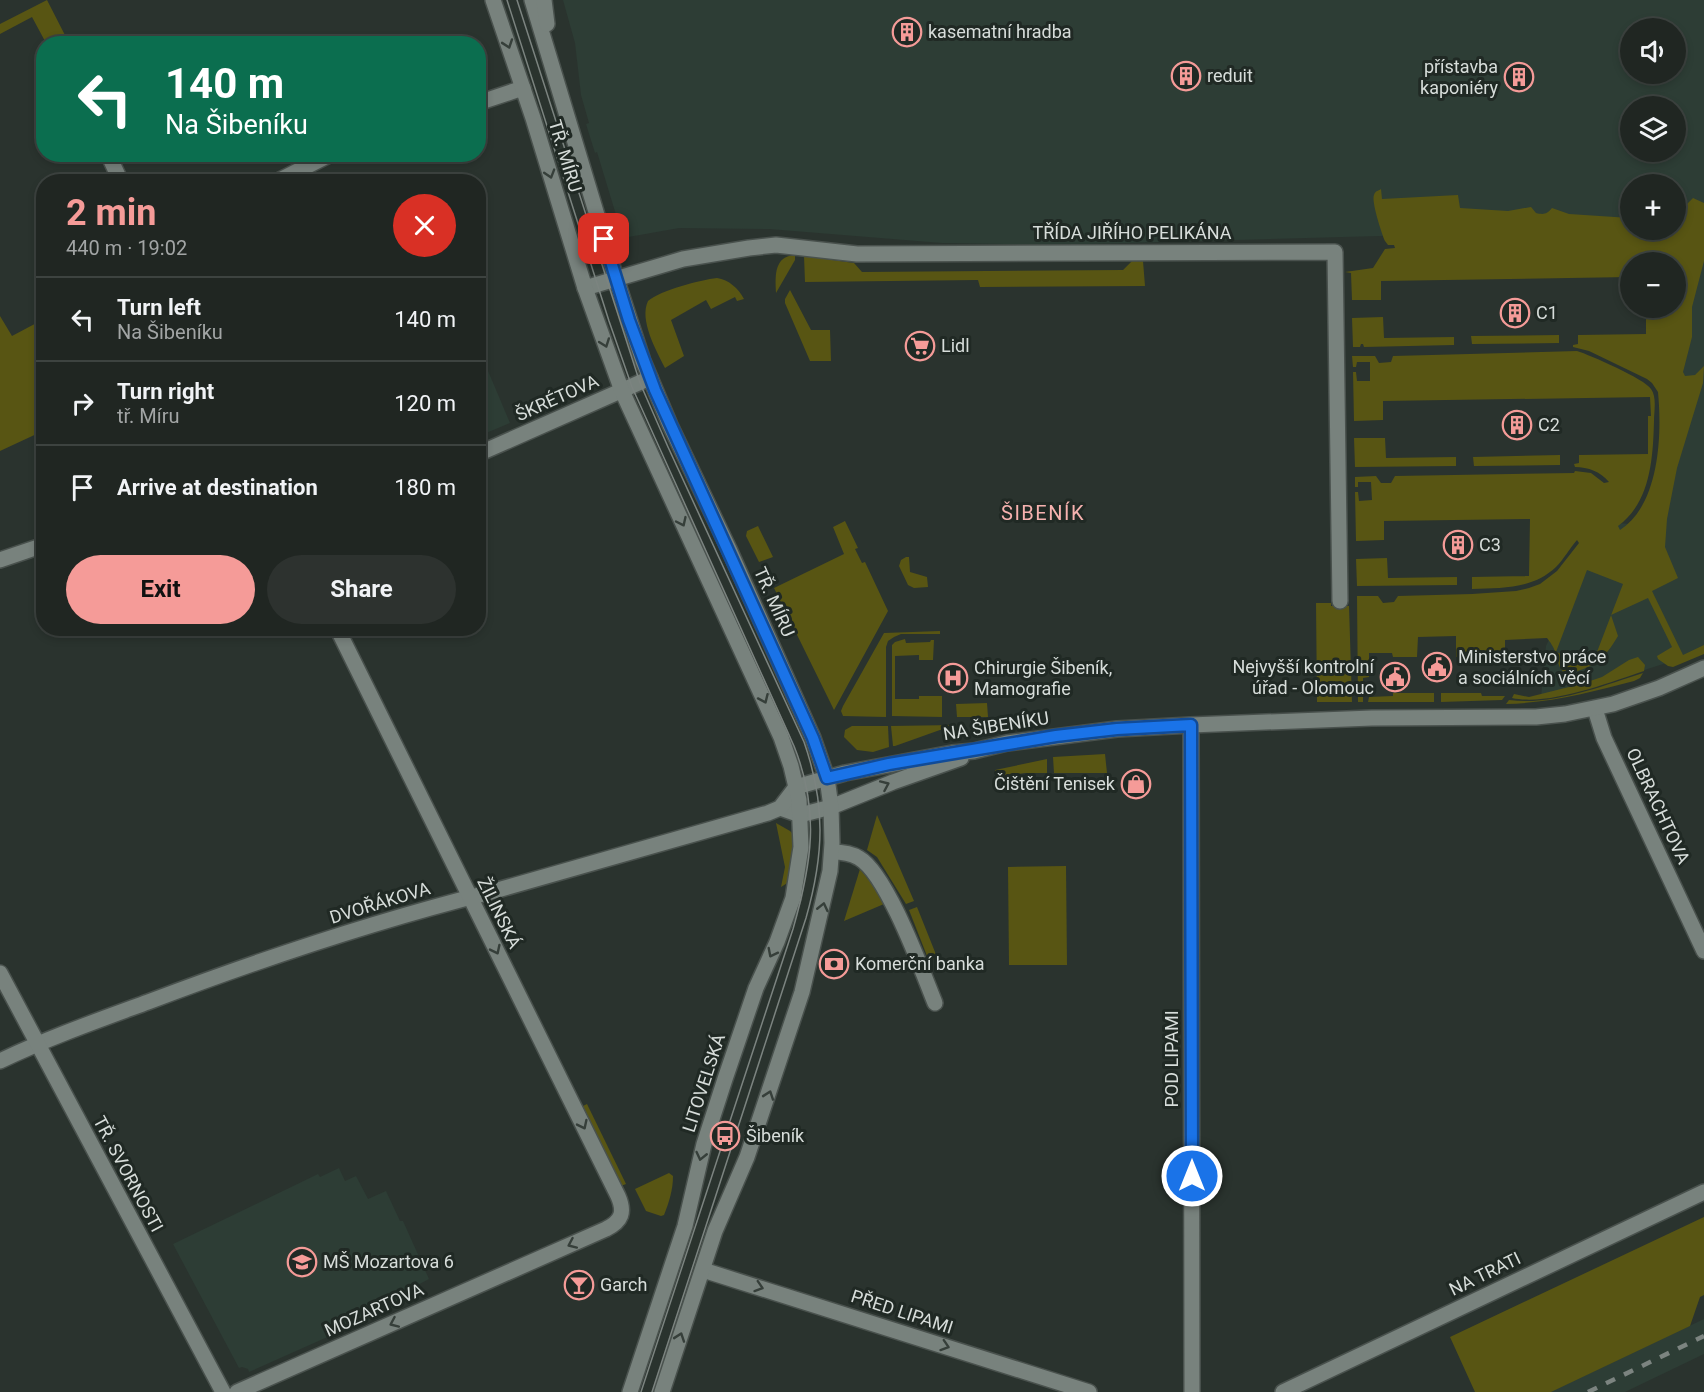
<!DOCTYPE html>
<html lang="en">
<head>
<meta charset="utf-8">
<style>
	body { margin:0; font-family:Roboto,sans-serif; background:#2d322f; color:#f1f3f6; height:100vh; display:flex; flex-direction:column; font-size:22px; white-space:nowrap }
	* { box-sizing:border-box; margin:0 }
	p { font-size:20px; color:#a2a5a5 }
	.icon { flex:none; width:33px; height:33px; fill:none; stroke:currentColor; stroke-width:2; stroke-linecap:round; stroke-linejoin:round }
	.map { position:relative; flex:1; overflow:hidden }
	.sheet { position:absolute; left:36px; top:174px; width:450px; height:462px; display:flex; flex-direction:column; background:#202622; border-radius:24px; box-shadow:0 3px 9px #0003,0 0 0 2px #3d4340 }
	.sheet>* { flex:none }
	.hud { position:absolute; left:36px; top:36px; width:450px; height:126px; border-radius:24px; box-shadow:0 3px 9px #0003,0 0 0 2px #3d4340; background:#0b6e4f; color:#fff; overflow:hidden }
	.buttons { position:absolute; left:1620px; top:18px; display:grid; gap:12px }
	.buttons a { display:grid; place-items:center; width:66px; height:66px; border-radius:50%; background:#202622; box-shadow:0 3px 9px #0003,0 0 0 2px #3d4340; font-size:30px }
	.pin { position:absolute; display:grid; place-items:center; width:51px; height:51px; color:#fff; margin:-26px; border-radius:12px; box-shadow:0 3px 9px #0006 }
	.me { position:absolute; width:66px; margin:-33px; rotate:0deg; stroke-linejoin:round; filter:drop-shadow(0 0 4px #0008) }
	.turn { display:flex; align-items:center; gap:21px; height:126px; padding:0 30px; font-size:27px }
	.turn .icon { width:78px; height:78px; stroke-width:2.5 }
	.turn b { display:block; font-size:42px; line-height:51px }
	.round { display:grid; place-items:center; flex:none; width:63px; height:63px; border-radius:32px; background:#2d322f }
	.summary { display:flex; align-items:center; justify-content:space-between; height:102px; padding:0 30px }
	h1 { font-size:36px; font-weight:700; line-height:45px; color:#f59b98 }
	.cta { display:flex; gap:12px; margin-top:auto; padding:12px 30px }
	.cta a { flex:1; height:69px; border-radius:36px; background:#f59b98; color:#111; font-size:24px; font-weight:700; line-height:69px; text-align:center }
	.cta a+a { background:#2d322f; color:#f1f3f6 }
	ul { padding:0; list-style:none }
	li { display:flex; align-items:center; gap:18px; height:84px; padding:0 30px; border-top:2px solid #3d4340 }
	li div { flex:1 }
	li b { display:block; font-size:22px }
	li em { font-style:normal }
	.map>svg:first-child { display:block }
</style>
</head>
<body>
<div class="map">
<svg width="1704" height="1392" viewBox="0 0 1704 1392">
	<rect width="100%" height="100%" fill="#2a332e"/>
	<!-- built -->
	<g fill="#2d3d35" fill-rule="evenodd">
		<path d="M563,0H1704V648L1688,656L1579,691L1541,697L1546,646L1605,522L1654,526L1698,227L1676,228V184H1630V229L1054,245L942,243L769,229L679,228L623,238L597,152L595,153L586,124L589,123L581,95L575,43ZM1630,28H1676V74H1630ZM1630,106H1676V152H1630Z"/>
		<polygon points="478,335 483,359 510,423 479,436"/>
		<polygon points="339,1168 345,1181 356,1176 368,1199 386,1191 400,1221 403,1221 429,1279 410,1289 406,1302 249,1372 248,1369 242,1367 239,1368 173,1244 318,1174 320,1177"/>
		<polygon points="1704,1319 1704,1354 1625,1392 1550,1392"/>
	</g>
	<!-- green -->
	<g fill="#585513" fill-rule="evenodd">
		<polygon points="47,0 69,43 46,43 32,17 0,34 0,24"/>
		<path d="M1381,189L1382,199L1458,195L1460,208L1508,211L1531,207L1536,213C1544,215 1547,214 1552,208L1569,214L1630,218V230H1676V215L1693,198L1704,203V261L1692,307V337L1683,372L1685,376L1695,375L1704,366L1703,383L1677,468L1667,519L1665,547L1678,578L1652,591L1683,655L1704,645V654L1673,667L1668,666L1658,659L1657,656L1672,647L1648,598L1611,615L1618,636C1604,660 1593,668 1566,674C1557,668 1559,661 1555,652C1554,647 1550,642 1547,638L1505,640V652H1481V657H1456V636L1418,637L1417,657H1393L1392,653H1369V677L1363,678V702H1358L1357,596H1378L1383,603L1394,602L1398,596L1472,594L1516,591L1529,588L1540,584L1557,571L1579,543L1577,540C1569,549 1564,559 1556,567C1533,589 1502,588 1472,589V577L1529,576L1530,519L1384,521V540L1356,541L1355,492H1358L1359,501L1372,500L1371,482H1358V487H1355V477L1376,476L1381,483H1391L1395,476L1574,473L1575,471L1591,473L1604,483L1609,482C1601,472 1588,467 1575,467L1574,464L1579,463V455L1648,454V416H1651L1650,397L1383,401V420L1354,421L1353,372H1356L1357,381H1370V362H1357L1356,367H1353L1352,356H1375L1379,363L1391,362L1393,356L1577,351C1590,355 1645,379 1651,389C1657,397 1654,411 1654,421C1653,457 1651,502 1618,526L1620,530C1660,504 1662,434 1658,392L1652,383L1647,379L1589,351L1573,347V345L1578,344V335L1646,334V308H1676V262H1630V277L1381,281V300H1352L1351,273L1345,272L1373,268L1385,249L1395,248L1394,245H1388L1385,241C1382,234 1371,201 1374,195C1375,191 1378,191 1381,189ZM1587,570L1623,584L1592,665L1556,652Z"/>
		<path d="M795,255V260L776,293C775,276 774,256 795,255Z"/>
		<polygon points="804,256 854,263 862,272 1123,270 1132,261 1143,261 1145,286 980,287 978,280 805,282"/>
		<path d="M717,278C729,280 738,288 744,299L737,301L735,297L711,309L706,300L671,320L684,356L665,368C656,350 639,320 648,301C661,290 700,280 717,278Z"/>
		<polygon points="790,290 811,330 830,330 831,361 810,361 785,303 785,299"/>
		<polygon points="0,316 12,336 44,319 43,431 0,451"/>
		<polygon points="1383,317 1384,338 1454,337 1454,345 1364,347 1363,344 1361,344 1360,347 1353,347 1352,318"/>
		<polygon points="1559,335 1559,343 1472,344 1471,336"/>
		<polygon points="1354,438 1385,438 1386,458 1456,457 1456,466 1355,467"/>
		<polygon points="1560,455 1560,465 1474,466 1473,457"/>
		<polygon points="845,521 858,548 855,549 862,563 865,562 888,611 834,710 774,588 844,554 833,527"/>
		<polygon points="758,526 773,557 759,562 746,536 747,531"/>
		<polygon points="906,557 909,557 910,572 927,577 928,587 914,588 908,585 899,566 901,560"/>
		<polygon points="1387,558 1388,578 1457,577 1457,585 1357,586 1356,559"/>
		<polygon points="1316,603 1331,603 1331,606 1349,606 1352,702 1317,702"/>
		<polygon points="940,631 940,634 901,634 894,637 888,641 886,647 886,717 843,716 841,711 843,706 884,633"/>
		<polygon points="905,639 906,643 930,642 931,640 934,640 933,660 919,660 919,655 895,656 895,699 919,699 919,696 942,696 942,717 892,716 892,645 895,642"/>
		<path d="M1638,657L1645,665L1644,671C1608,683 1549,706 1512,698L1514,694L1529,697L1581,684L1602,677L1629,660Z"/>
		<path d="M1643,673L1640,678L1634,681C1592,692 1550,703 1506,704L1509,700C1552,706 1602,686 1643,673Z"/>
		<polygon points="1393,693 1434,693 1434,702 1368,702 1369,697 1393,696"/>
		<polygon points="1441,693 1481,693 1482,696 1505,696 1502,700 1441,702"/>
		<polygon points="987,703 988,717 957,717 956,704"/>
		<polygon points="954,725 895,746 893,746 891,726"/>
		<polygon points="852,726 888,726 889,747 873,752 857,750 844,737 845,730"/>
		<polygon points="1105,754 1107,773 1054,773 1053,757"/>
		<polygon points="1047,759 1047,773 1025,773 996,777 995,770"/>
		<polygon points="877,815 914,901 906,904 877,857 867,850"/>
		<polygon points="776,823 790,831 793,834 794,849 789,882 781,887 785,867"/>
		<polygon points="1066,866 1067,965 1009,965 1008,867"/>
		<polygon points="860,869 876,889 884,904 844,921"/>
		<polygon points="917,907 937,957 929,961 909,910"/>
		<polygon points="587,1104 626,1184 621,1186 583,1106"/>
		<path d="M669,1173L673,1176C673,1190 669,1202 664,1215L661,1216L646,1211L635,1189Z"/>
		<polygon points="1704,1217 1704,1295 1700,1297 1690,1326 1551,1392 1475,1392 1450,1337"/>
	</g>
	<g fill="none" stroke-linecap="round" stroke-linejoin="round">
		<!-- minor casing -->
		<g stroke="#49514d" stroke-width="18">
			<g id="minor">
				<polyline points="478,103 523,88"/>
				<polyline points="108,154 121,182"/>
				<polyline points="276,182 331,154"/>
				<polyline points="585,288 683,259 749,248 776,245 857,254 1335,252 1340,601"/>
				<polyline points="478,454 650,378"/>
				<polyline points="0,560 44,545"/>
				<polyline points="1595,709 1604,738 1704,951"/>
				<polyline points="1191,725 1192,1392"/>
				<polyline points="780,808 800,815 831,807 893,782 961,758"/>
				<path d="M832,852C841,852 851,853 859,858C887,874 922,971 935,1003"/>
				<path d="M0,1061C48,1038 99,1020 148,1002C259,960 372,922 487,893L768,813L780,808L796,787L845,773L952,753L974,751L1007,743L1117,729L1191,725L1372,718L1536,717L1565,714L1613,704L1659,688L1704,668"/>
				<polyline points="703,1270 1089,1392"/>
				<path d="M237,1392L606,1229C622,1221 625,1212 618,1196L337,628"/>
				<polyline points="1283,1392 1704,1192"/>
			</g>
		</g>
		<!-- tertiary casing -->
		<g stroke="#49514d" stroke-width="18">
			<polyline id="tertiary" points="0,973 223,1392"/>
		</g>
		<!-- secondary casing -->
		<g stroke="#49514d" stroke-width="18">
			<g id="secondary">
				<polyline points="493,0 533,118 585,288 622,391 781,737 791,766 799,800 801,847 793,898 777,942 756,988 725,1079 704,1144 685,1226 630,1392"/>
				<polyline points="532,0 616,278 643,361 670,425 729,549 813,738 827,778 831,807 832,843 830,871 802,992 747,1157 715,1231 662,1392"/>
				<polyline points="544,0 547,24"/>
			</g>
		</g>
		<!-- minor -->
		<use href="#minor" stroke="#78827d" stroke-width="15"/>
		<!-- tertiary -->
		<use href="#tertiary" stroke="#78827d" stroke-width="15"/>
		<!-- secondary -->
		<use href="#secondary" stroke="#78827d" stroke-width="15"/>
		<!-- tram -->
		<g stroke="#7c8480" stroke-width="1.5">
			<path d="M507,0L609,321L632,387L794,746C820,811 812,863 793,929L641,1392"/>
			<path d="M517,0L640,383L668,447L804,742C826,805 824,855 806,918L652,1392"/>
		</g>
		<!-- rail -->
		<polyline stroke="#7c8480" stroke-width="4.5" stroke-dasharray="10 10" stroke-linecap="butt" points="1588,1392 1704,1336"/>
	</g>
	<!-- one-way arrows -->
	<defs><path id="oneway-chevron" d="M-2-3.5L2.5 0L-2 3.5" fill="none" stroke-width="1.6" stroke-linecap="round" stroke-linejoin="round" transform="scale(1.5)"/></defs>
	<g stroke="#363f3a">
		<use href="#oneway-chevron" transform="translate(508 44) rotate(71)"/>
		<use href="#oneway-chevron" transform="translate(550 174) rotate(73)"/>
		<use href="#oneway-chevron" transform="translate(605 343) rotate(70)"/>
		<use href="#oneway-chevron" transform="translate(682 522) rotate(65)"/>
		<use href="#oneway-chevron" transform="translate(764 699) rotate(66)"/>
		<use href="#oneway-chevron" transform="translate(885 785) rotate(-24)"/>
		<use href="#oneway-chevron" transform="translate(823 907) rotate(-77)"/>
		<use href="#oneway-chevron" transform="translate(496 950) rotate(64)"/>
		<use href="#oneway-chevron" transform="translate(772 953) rotate(117)"/>
		<use href="#oneway-chevron" transform="translate(769 1095) rotate(-71)"/>
		<use href="#oneway-chevron" transform="translate(583 1125) rotate(64)"/>
		<use href="#oneway-chevron" transform="translate(701 1156) rotate(103)"/>
		<use href="#oneway-chevron" transform="translate(572 1244) rotate(156)"/>
		<use href="#oneway-chevron" transform="translate(759 1287) rotate(18)"/>
		<use href="#oneway-chevron" transform="translate(394 1323) rotate(156)"/>
		<use href="#oneway-chevron" transform="translate(680 1337) rotate(-71)"/>
		<use href="#oneway-chevron" transform="translate(945 1346) rotate(18)"/>
	</g>
	<g fill="none" stroke-linecap="round" stroke-linejoin="round">
		<!-- route casing -->
		<g stroke="#114b97" stroke-width="15">
			<polyline id="route" points="604,239 629,320 655,390 813,738 827,778 889,764 1056,736 1117,729 1191,725 1192,1176"/>
		</g>
		<!-- route -->
		<use href="#route" stroke="#1a73e8" stroke-width="10"/>
	</g>
	<!-- icons -->
	<defs>
		<g id="building-ring" transform="scale(1.5)"><circle r="9.5" fill="#202924" stroke="#f59b98" stroke-width="1.5"/><path d="M-4-6H4V6H1V3H-1V6H-4ZM-2.5-4.3h1.7v1.8h-1.7ZM.8-4.3h1.7v1.8H.8ZM-2.5-1h1.7V.8h-1.7ZM.8-1h1.7V.8H.8Z" fill="#f59b98"/></g>
		<g id="supermarket-ring" transform="scale(1.5)"><circle r="9.5" fill="#202924" stroke="#f59b98" stroke-width="1.5"/><path d="M-6-5.5h2.5l.6 2H6L4.5 2H-2.5L-4.4-4H-6ZM-1.5 3.2a1.3 1.3 0 1 0 .1 0ZM3 3.2a1.3 1.3 0 1 0 .1 0Z" fill="#f59b98"/></g>
		<g id="civic-ring" transform="scale(1.5)"><circle r="9.5" fill="#202924" stroke="#f59b98" stroke-width="1.5"/><path d="M-.6-6.5H3V-4.5H.6V-3L4-1V1h2V6H-6V1h2V-1L-.6-3ZM-1.2 2.5V6h2.4V2.5Z" fill="#f59b98"/></g>
		<g id="hospital-ring" transform="scale(1.5)"><circle r="9.5" fill="#202924" stroke="#f59b98" stroke-width="1.5"/><path d="M-5-5h3v3.5h4V-5h3V5h-3V1.5h-4V5h-3Z" fill="#f59b98"/></g>
		<g id="shop-ring" transform="scale(1.5)"><circle r="9.5" fill="#202924" stroke="#f59b98" stroke-width="1.5"/><path d="M-5-2.5h2.3a2.7 3.5 0 0 1 5.4 0H5L5.5 6h-11ZM-1.5-2.5h3a1.5 2.3 0 0 0-3 0Z" fill="#f59b98"/></g>
		<g id="bank-ring" transform="scale(1.5)"><circle r="9.5" fill="#202924" stroke="#f59b98" stroke-width="1.5"/><path d="M-6-4H6V4H-6ZM0-2.3a2.3 2.3 0 1 0 0 4.6a2.3 2.3 0 1 0 0-4.6Z" fill="#f59b98"/></g>
		<g id="bus-ring" transform="scale(1.5)"><circle r="9.5" fill="#202924" stroke="#f59b98" stroke-width="1.5"/><path d="M-5-6H5V4H4V6H2V4H-2V6H-4V4H-5ZM-3.5-4V0h7V-4ZM-3.5 1.2v1.5H-2V1.2ZM2 1.2v1.5H3.5V1.2Z" fill="#f59b98"/></g>
		<g id="school-ring" transform="scale(1.5)"><circle r="9.5" fill="#202924" stroke="#f59b98" stroke-width="1.5"/><path d="M0-5L7-2L0 1L-7-2ZM-4 1L0 2.5L4 1V4Q0 6-4 4Z" fill="#f59b98"/></g>
		<g id="bar-ring" transform="scale(1.5)"><circle r="9.5" fill="#202924" stroke="#f59b98" stroke-width="1.5"/><path d="M-6-5H6L.8 .8V4.5H3.5V6h-7V4.5H-.8V.8Z" fill="#f59b98"/></g>
	</defs>
	<g fill-rule="evenodd">
		<use href="#building-ring" x="907" y="32"/>
		<use href="#building-ring" x="1186" y="76"/>
		<use href="#building-ring" x="1519" y="77"/>
		<use href="#building-ring" x="1515" y="313"/>
		<use href="#supermarket-ring" x="920" y="346"/>
		<use href="#building-ring" x="1517" y="425"/>
		<use href="#building-ring" x="1458" y="545"/>
		<use href="#civic-ring" x="1437" y="667"/>
		<use href="#civic-ring" x="1395" y="677"/>
		<use href="#hospital-ring" x="953" y="678"/>
		<use href="#shop-ring" x="1136" y="784"/>
		<use href="#bank-ring" x="834" y="964"/>
		<use href="#bus-ring" x="725" y="1136"/>
		<use href="#school-ring" x="302" y="1262"/>
		<use href="#bar-ring" x="579" y="1285"/>
	</g>
	<g text-anchor="middle" stroke-width="6" stroke-linejoin="round" paint-order="stroke">
		<!-- poi labels -->
		<g font-size="18" fill="#d7ddda" stroke="#202924" text-anchor="start">
			<text x="928" y="38">kasematní hradba</text>
			<text x="1498" y="73" text-anchor="end">přístavba<tspan x="1498" dy="21">kaponiéry</tspan></text>
			<text x="1207" y="82">reduit</text>
			<text x="1536" y="319">C1</text>
			<text x="941" y="352">Lidl</text>
			<text x="1538" y="431">C2</text>
			<text x="1479" y="551">C3</text>
			<text x="1458" y="663">Ministerstvo práce<tspan x="1458" dy="21">a sociálních věcí</tspan></text>
			<text x="1374" y="673" text-anchor="end">Nejvyšší kontrolní<tspan x="1374" dy="21">úřad - Olomouc</tspan></text>
			<text x="974" y="674">Chirurgie Šibeník,<tspan x="974" dy="21">Mamografie</tspan></text>
			<text x="1115" y="790" text-anchor="end">Čištění Tenisek</text>
			<text x="855" y="970">Komerční banka</text>
			<text x="746" y="1142">Šibeník</text>
			<text x="323" y="1268">MŠ Mozartova 6</text>
			<text x="600" y="1291">Garch</text>
		</g>
		<!-- street labels -->
		<g font-size="18" fill="#d7ddda" stroke="#202924">
			<text transform="translate(565 156) rotate(73)" y="6">TŘ. MÍRU</text>
			<text x="1132" y="239">TŘÍDA JIŘÍHO PELIKÁNA</text>
			<text transform="translate(557 398) rotate(-24)" y="6">ŠKRÉTOVA</text>
			<text transform="translate(774 602) rotate(66)" y="6">TŘ. MÍRU</text>
			<text transform="translate(996 726) rotate(-9)" y="6">NA ŠIBENÍKU</text>
			<text transform="translate(1658 806) rotate(65)" y="6">OLBRACHTOVA</text>
			<text transform="translate(380 903) rotate(-17)" y="6">DVOŘÁKOVA</text>
			<text transform="translate(499 913) rotate(64)" y="6">ŽILINSKÁ</text>
			<text transform="translate(1172 1059) rotate(-90)" y="6">POD LIPAMI</text>
			<text transform="translate(704 1083) rotate(-72)" y="6">LITOVELSKÁ</text>
			<text transform="translate(128 1174) rotate(62)" y="6">TŘ. SVORNOSTI</text>
			<text transform="translate(1485 1274) rotate(-26)" y="6">NA TRATI</text>
			<text transform="translate(374 1310) rotate(-24)" y="6">MOZARTOVA</text>
			<text transform="translate(902 1312) rotate(18)" y="6">PŘED LIPAMI</text>
		</g>
		<!-- neighbourhood labels -->
		<g font-size="20" letter-spacing="1.5" fill="#f6b2af" stroke="#202924">
			<text x="1043" y="520">ŠIBENÍK</text>
		</g>
	</g>
</svg>
<div class="buttons">
<a><svg class="icon" aria-label="sound" viewBox="0 0 24 24"><path d="M4 9h4l5-4v14l-5-4H4zM17 9q2 3 0 6"/></svg></a>
<a><svg class="icon" aria-label="layers" viewBox="0 0 24 24"><path d="M12 4l9 5-9 5-9-5zM3 14l9 5 9-5"/></svg></a>
<a>+</a>
<a>−</a>
</div>
<div class="pin" style="left:604px;top:239px;background:#d93025"><svg class="icon" aria-label="arrive" viewBox="0 0 24 24"><path d="M6 21V4h12l-3 4 3 4H6"/></svg></div>
<svg class="me" style="left:1192px;top:1176px" viewBox="-20 -20 40 40"><circle r="17" fill="#1a73e8" stroke="#fff" stroke-width="3"/><path d="M0-11L8 9 0 5-8 9z" fill="#fff"/></svg>
<div class="hud">
<div class="turn"><svg class="icon" aria-label="left" viewBox="0 0 24 24"><path d="M17 20v-9H6M10 6l-5 5 5 5"/></svg><div><b>140 m</b>Na Šibeníku</div></div>
</div>
<section class="sheet">
<div class="summary"><div><h1>2 min</h1><p>440 m · 19:02</p></div><a class="round" style="background:#d93025;color:#fff"><svg class="icon" aria-label="close" viewBox="0 0 24 24"><path d="M6 6l12 12M18 6L6 18"/></svg></a></div>
<ul>
<li><svg class="icon" aria-label="left" viewBox="0 0 24 24"><path d="M17 20v-9H6M10 6l-5 5 5 5"/></svg><div><b>Turn left</b><p>Na Šibeníku</p></div><em>140 m</em></li>
<li><svg class="icon" aria-label="right" viewBox="0 0 24 24"><path d="M7 20v-9h11M14 6l5 5-5 5"/></svg><div><b>Turn right</b><p>tř. Míru</p></div><em>120 m</em></li>
<li><svg class="icon" aria-label="arrive" viewBox="0 0 24 24"><path d="M6 21V4h12l-3 4 3 4H6"/></svg><div><b>Arrive at destination</b></div><em>180 m</em></li>
</ul>
<div class="cta"><a>Exit</a><a>Share</a></div>
</section>
</div>
</body>
</html>
